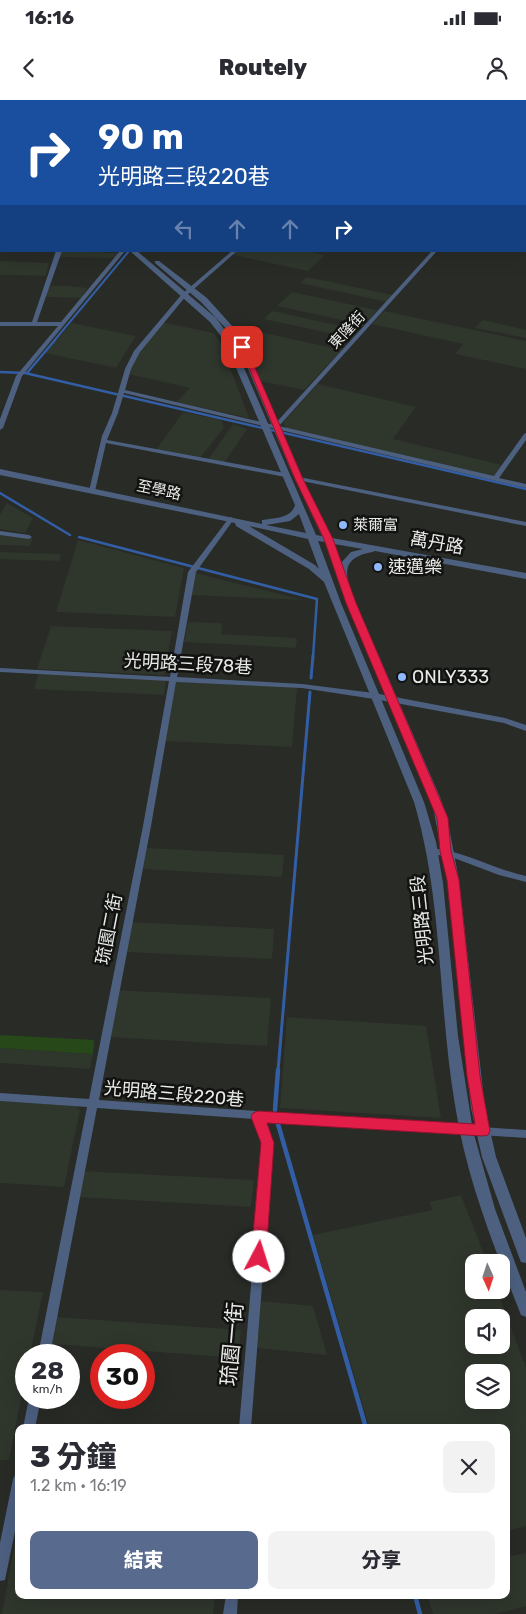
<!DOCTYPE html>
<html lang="zh-TW">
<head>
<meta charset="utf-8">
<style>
	body { margin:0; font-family:Rubik,"Noto Sans TC",sans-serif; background:#f2f2f3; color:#2b2b33; height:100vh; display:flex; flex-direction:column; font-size:19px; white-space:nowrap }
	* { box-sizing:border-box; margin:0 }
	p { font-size:16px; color:#7c7c81 }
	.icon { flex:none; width:28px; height:28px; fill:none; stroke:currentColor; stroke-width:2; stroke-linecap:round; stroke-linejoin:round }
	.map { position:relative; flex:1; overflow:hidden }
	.sheet { position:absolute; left:15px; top:1324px; width:495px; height:175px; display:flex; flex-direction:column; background:#fff; border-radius:10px; box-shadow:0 5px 20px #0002 }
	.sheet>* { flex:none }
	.guide { position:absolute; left:0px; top:0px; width:526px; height:152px; box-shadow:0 5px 20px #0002; background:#1a4fa0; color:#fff; overflow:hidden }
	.needle { width:32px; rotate:177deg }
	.fabs { position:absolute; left:465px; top:1154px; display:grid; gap:10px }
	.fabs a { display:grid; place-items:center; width:45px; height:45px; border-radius:10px; background:#fff; box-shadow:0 5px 20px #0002; font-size:25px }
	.speed { position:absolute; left:15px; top:1244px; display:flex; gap:10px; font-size:25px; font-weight:700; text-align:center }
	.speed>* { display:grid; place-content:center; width:65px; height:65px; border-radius:50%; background:#fff; box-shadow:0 5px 20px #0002; line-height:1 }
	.speed small { font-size:12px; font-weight:400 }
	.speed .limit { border:8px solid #d22; background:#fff; color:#111 }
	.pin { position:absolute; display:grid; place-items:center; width:42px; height:42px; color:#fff; margin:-21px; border-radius:10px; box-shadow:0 2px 8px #0006 }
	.me { position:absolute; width:55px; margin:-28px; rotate:5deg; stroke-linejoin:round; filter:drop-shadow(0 0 4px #0008) }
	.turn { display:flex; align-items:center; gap:18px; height:105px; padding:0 15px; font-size:22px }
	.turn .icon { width:65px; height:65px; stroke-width:2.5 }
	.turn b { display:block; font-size:35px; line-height:42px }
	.lanes { display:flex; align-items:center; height:48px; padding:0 15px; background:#0003; justify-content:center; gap:25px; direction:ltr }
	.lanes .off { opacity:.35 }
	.round { display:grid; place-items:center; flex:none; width:52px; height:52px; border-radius:10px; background:#f2f2f3 }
	.overview { display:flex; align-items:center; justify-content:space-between; height:85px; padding:0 15px }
	h1 { font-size:30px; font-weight:800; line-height:38px }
	.cta { display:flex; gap:10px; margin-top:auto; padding:10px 15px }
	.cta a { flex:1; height:58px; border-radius:10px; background:#586a8e; color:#fff; font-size:20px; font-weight:800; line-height:58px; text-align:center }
	.cta a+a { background:#f2f2f3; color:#2b2b33 }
	.status { display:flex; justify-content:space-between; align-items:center; height:35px; padding:0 25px; background:#fff; direction:ltr }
	.status svg { height:14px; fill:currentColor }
	header { display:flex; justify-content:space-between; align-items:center; height:65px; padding:0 15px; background:#fff; font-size:22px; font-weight:800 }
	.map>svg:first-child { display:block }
</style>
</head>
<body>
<div class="status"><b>16:16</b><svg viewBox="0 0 49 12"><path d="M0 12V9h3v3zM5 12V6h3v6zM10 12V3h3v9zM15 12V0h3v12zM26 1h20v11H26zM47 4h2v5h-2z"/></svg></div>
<header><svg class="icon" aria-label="back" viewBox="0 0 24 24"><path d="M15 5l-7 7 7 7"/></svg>Routely<svg class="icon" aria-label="person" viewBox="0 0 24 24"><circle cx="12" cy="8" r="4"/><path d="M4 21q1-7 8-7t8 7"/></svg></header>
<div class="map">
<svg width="526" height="1514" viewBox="0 0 526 1514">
	<rect width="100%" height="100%" fill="#282b26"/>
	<!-- built -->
	<g fill="#2f362c" fill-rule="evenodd">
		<polygon points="58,151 120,153 115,158 60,157"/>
		<polygon points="237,151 306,151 325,155 308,171 233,155"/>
		<polygon points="0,161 49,163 46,176 0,175"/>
		<polygon points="307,177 393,195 387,202 300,183"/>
		<polygon points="50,186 69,186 87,188 81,198 45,197"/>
		<polygon points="292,192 377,210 364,225 277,206"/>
		<polygon points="272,211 359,230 351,238 264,219"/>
		<polygon points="384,211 526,241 526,269 455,254 463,244 372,224"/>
		<polygon points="483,220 526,230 526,238 475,228"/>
		<polygon points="161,222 214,233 221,244 249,318 176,302 190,288 128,274 139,251"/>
		<polygon points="72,223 136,236 116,268 45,253"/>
		<polygon points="250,230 342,250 304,290 260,281 254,260 238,233"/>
		<polygon points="318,284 416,307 393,339 502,365 494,377 287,329 283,323"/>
		<polygon points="183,312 221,320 224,328 199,359 156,350"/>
		<polygon points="233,324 247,329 224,363 208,360"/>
		<polygon points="7,403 33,418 25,433 0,429 0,415"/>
		<polygon points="0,434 33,438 30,446 0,445"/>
		<polygon points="78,440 184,468 175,517 56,512"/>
		<polygon points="0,452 61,454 59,461 0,459"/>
		<polygon points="195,473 303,500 190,495"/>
		<polygon points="188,522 222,523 221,534 297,538 296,548 184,542"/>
		<polygon points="51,526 172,531 164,575 37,569"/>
		<polygon points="38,574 166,579 164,595 34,589"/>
		<polygon points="174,582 297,587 292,647 163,641"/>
		<polygon points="147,748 284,755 282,777 143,769"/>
		<polygon points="131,822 274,829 272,859 126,852"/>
		<polygon points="115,890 271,898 267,946 107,937"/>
		<polygon points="287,917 426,926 441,1018 280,1008"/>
		<polygon points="0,948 93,954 90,969 0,963"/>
		<polygon points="0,1001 75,1006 80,1010 64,1087 0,1083"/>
		<polygon points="82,1071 254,1080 251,1107 78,1097"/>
		<path d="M461,1095L487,1162H474V1190H497L526,1268V1426L506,1431V1328L369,1327L313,1135L432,1110L429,1102ZM474,1218H501V1245H474ZM474,1272H501V1300H474Z"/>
		<polygon points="0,1190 43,1192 30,1255 26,1255 26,1273 9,1360 0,1360"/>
		<polygon points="261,1201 313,1206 327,1255 257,1248"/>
		<polygon points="57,1217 241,1230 238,1258 52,1244"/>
		<polygon points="19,1420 19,1495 215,1495 213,1514 2,1514"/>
		<polygon points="526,1453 526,1506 495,1514 433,1514 427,1495 506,1495 506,1457"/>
	</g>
	<!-- green -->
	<polygon fill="#274919" points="0,935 94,940 93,954 0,948"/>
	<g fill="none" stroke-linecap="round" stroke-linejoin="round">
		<!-- stream-far3 -->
		<polyline stroke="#335ea6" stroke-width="2" points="54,241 129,151"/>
		<!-- stream-far2 -->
		<g stroke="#335ea6" stroke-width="2.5">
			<polyline points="0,272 25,273 526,389"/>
			<polyline points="27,273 55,240"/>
			<polyline points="0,393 70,435"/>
			<polyline points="79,437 317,499 313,557"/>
		</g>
		<!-- stream-far1 -->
		<g stroke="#335ea6" stroke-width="3">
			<polyline points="311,578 313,556"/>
			<polyline points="278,971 310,592"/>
		</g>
		<!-- stream -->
		<g stroke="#335ea6" stroke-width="4.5">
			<polyline points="275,1010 278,970"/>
			<polyline points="278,1024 366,1328"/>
			<polyline points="415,1495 420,1514"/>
		</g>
		<!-- minor -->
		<g fill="#4d6080" fill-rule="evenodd">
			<rect x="102" y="0" width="4" height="1"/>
			<rect x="525" y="93" width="1" height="2"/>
			<rect x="0" y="100" width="1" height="2"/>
			<polygon points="56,151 62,151 37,222 61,222 120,151 125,151 22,276 3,328 0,330 0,319 16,276 58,226 0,226 0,222 32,222"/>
			<polygon points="232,151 237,151 186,196 140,252 131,269 125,290 274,325 432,151 437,151 279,326 494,376 524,334 526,333 526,340 499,378 526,384 526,388 124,293 118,313 107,340 285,373 288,375 285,377 106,343 95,391 94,392 90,392 89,391 102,336 112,313 125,269 134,251 182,194"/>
			<polygon points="299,377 526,422 526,426 297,380 296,379"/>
			<polygon points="231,417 234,419 196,472 177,577 302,584 374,593 505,618 526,625 526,631 504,623 374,599 302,588 176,582 151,726 99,1000 526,1030 526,1038 264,1020 273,1043 251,1328 239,1328 263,1043 254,1019 97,1008 50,1255 38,1255 87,1007 0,1001 0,993 89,999 143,726 169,581 0,572 0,568 170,577 188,472 229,418"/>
			<polygon points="0,431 29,435 32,437 29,439 0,435"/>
			<path d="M431,748C465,751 493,769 526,776V782L499,775L454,758L428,753L427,751Z"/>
			<polygon points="29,1298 41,1298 35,1328 23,1328"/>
			<polygon points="19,1373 19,1412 6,1475 5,1480 0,1481 0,1443 13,1379 15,1375"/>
			<polygon points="226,1495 238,1495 237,1514 223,1514"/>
		</g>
		<!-- tertiary -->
		<g fill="#4d6080" fill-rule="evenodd">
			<polygon points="0,23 1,24 1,28 0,28"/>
			<polygon points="0,33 1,34 1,39 0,39"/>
			<path d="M130,151H137L216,218L232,240L316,435L322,436L292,373L235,238L201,202L155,163V161H159L207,198L242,237L300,373L332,438L526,473V479L375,451C370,453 364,453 359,456C338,465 350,487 356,503L440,697L447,717L459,780L485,1008L496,1057L526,1138V1163L521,1162L519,1157L482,1057L471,1008L447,780L433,707L346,503L325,442L318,441L341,503L424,702L436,742L443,783L458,936L473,1031L495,1109L526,1192V1217L521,1215L519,1210C493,1144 466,1077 455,1005C438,905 443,800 414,702L324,482L309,469L236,426L235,423L0,375V369L262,424V420C273,418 291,419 295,405L224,240L210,222ZM299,414L306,433L266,425L290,421ZM249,426L308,439L319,469L315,465ZM334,444L363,449L351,452L341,463Z"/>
		</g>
	</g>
	<!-- route -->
	<polygon fill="#e11d48" stroke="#92132f" points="240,246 246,247 303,379 333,439 356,503 448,718 451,751 459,780 480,976 490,1031 488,1035 483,1036 267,1023 274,1043 266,1157 264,1162 259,1164 254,1162 251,1157 261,1043 251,1017 253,1013 258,1011 475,1024 467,976 447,780 440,751 437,718 346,503 324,439 295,379"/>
	<!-- markers -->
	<g fill="#8fb8fd" stroke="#121311" stroke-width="2">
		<circle cx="343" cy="425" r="5"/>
		<circle cx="378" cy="467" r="5"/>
		<circle cx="402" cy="577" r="5"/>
	</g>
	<g text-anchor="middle" stroke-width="5" stroke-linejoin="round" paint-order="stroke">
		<!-- far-street labels -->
		<g font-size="15" fill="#e9ebe8" stroke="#121311">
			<text transform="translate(347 230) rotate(-47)" y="5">東隆街</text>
			<text transform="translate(159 390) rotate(12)" y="5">至學路</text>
		</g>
		<!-- far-poi labels -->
		<g font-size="15" fill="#e9ebe8" stroke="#121311" text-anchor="start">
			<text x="353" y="430">萊爾富</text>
		</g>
		<!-- street labels -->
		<g font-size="18" fill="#e9ebe8" stroke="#121311">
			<text transform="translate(437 443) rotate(10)" y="6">萬丹路</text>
			<text transform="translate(188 564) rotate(3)" y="6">光明路三段78巷</text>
			<text transform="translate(422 820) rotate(-96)" y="6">光明路三段</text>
			<text transform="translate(109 829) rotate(-79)" y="6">琉園二街</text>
			<text transform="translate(174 994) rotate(5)" y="6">光明路三段220巷</text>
		</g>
		<!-- poi labels -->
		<g font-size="18" fill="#e9ebe8" stroke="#121311" text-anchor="start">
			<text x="388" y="473">速邁樂</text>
			<text x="412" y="583">ONLY333</text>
		</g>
		<!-- near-street labels -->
		<g font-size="21" fill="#e9ebe8" stroke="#121311">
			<text transform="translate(232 1244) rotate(-85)" y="7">琉園一街</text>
		</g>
	</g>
</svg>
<div class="fabs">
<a><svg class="needle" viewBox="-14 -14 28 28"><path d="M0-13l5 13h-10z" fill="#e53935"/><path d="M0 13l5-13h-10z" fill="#7c7c81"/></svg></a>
<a><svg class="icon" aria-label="sound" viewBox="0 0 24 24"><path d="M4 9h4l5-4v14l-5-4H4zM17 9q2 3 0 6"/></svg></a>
<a><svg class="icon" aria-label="layers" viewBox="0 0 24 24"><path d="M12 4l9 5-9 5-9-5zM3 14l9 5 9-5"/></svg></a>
</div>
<div class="speed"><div>28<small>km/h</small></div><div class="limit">30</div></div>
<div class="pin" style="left:242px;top:247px;background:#d93025"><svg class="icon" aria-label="arrive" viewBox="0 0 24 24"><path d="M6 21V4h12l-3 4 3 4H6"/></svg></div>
<svg class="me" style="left:259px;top:1157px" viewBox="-20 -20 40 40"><circle r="19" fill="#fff"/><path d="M0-13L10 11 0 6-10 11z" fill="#e11d48"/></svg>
<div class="guide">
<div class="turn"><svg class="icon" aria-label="right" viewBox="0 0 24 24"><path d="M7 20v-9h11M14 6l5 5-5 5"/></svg><div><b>90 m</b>光明路三段220巷</div></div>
<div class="lanes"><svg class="icon off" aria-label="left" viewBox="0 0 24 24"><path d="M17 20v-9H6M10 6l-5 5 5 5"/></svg><svg class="icon off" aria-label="ahead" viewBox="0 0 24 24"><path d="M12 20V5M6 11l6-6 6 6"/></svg><svg class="icon off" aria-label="ahead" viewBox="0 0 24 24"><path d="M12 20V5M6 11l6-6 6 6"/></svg><svg class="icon" aria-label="right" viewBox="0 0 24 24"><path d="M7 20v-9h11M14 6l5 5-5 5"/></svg></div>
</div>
<section class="sheet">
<div class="overview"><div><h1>3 分鐘</h1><p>1.2 km · 16:19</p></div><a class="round"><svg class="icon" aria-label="close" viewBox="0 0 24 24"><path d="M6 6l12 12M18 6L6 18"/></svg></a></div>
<div class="cta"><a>結束</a><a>分享</a></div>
</section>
</div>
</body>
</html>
